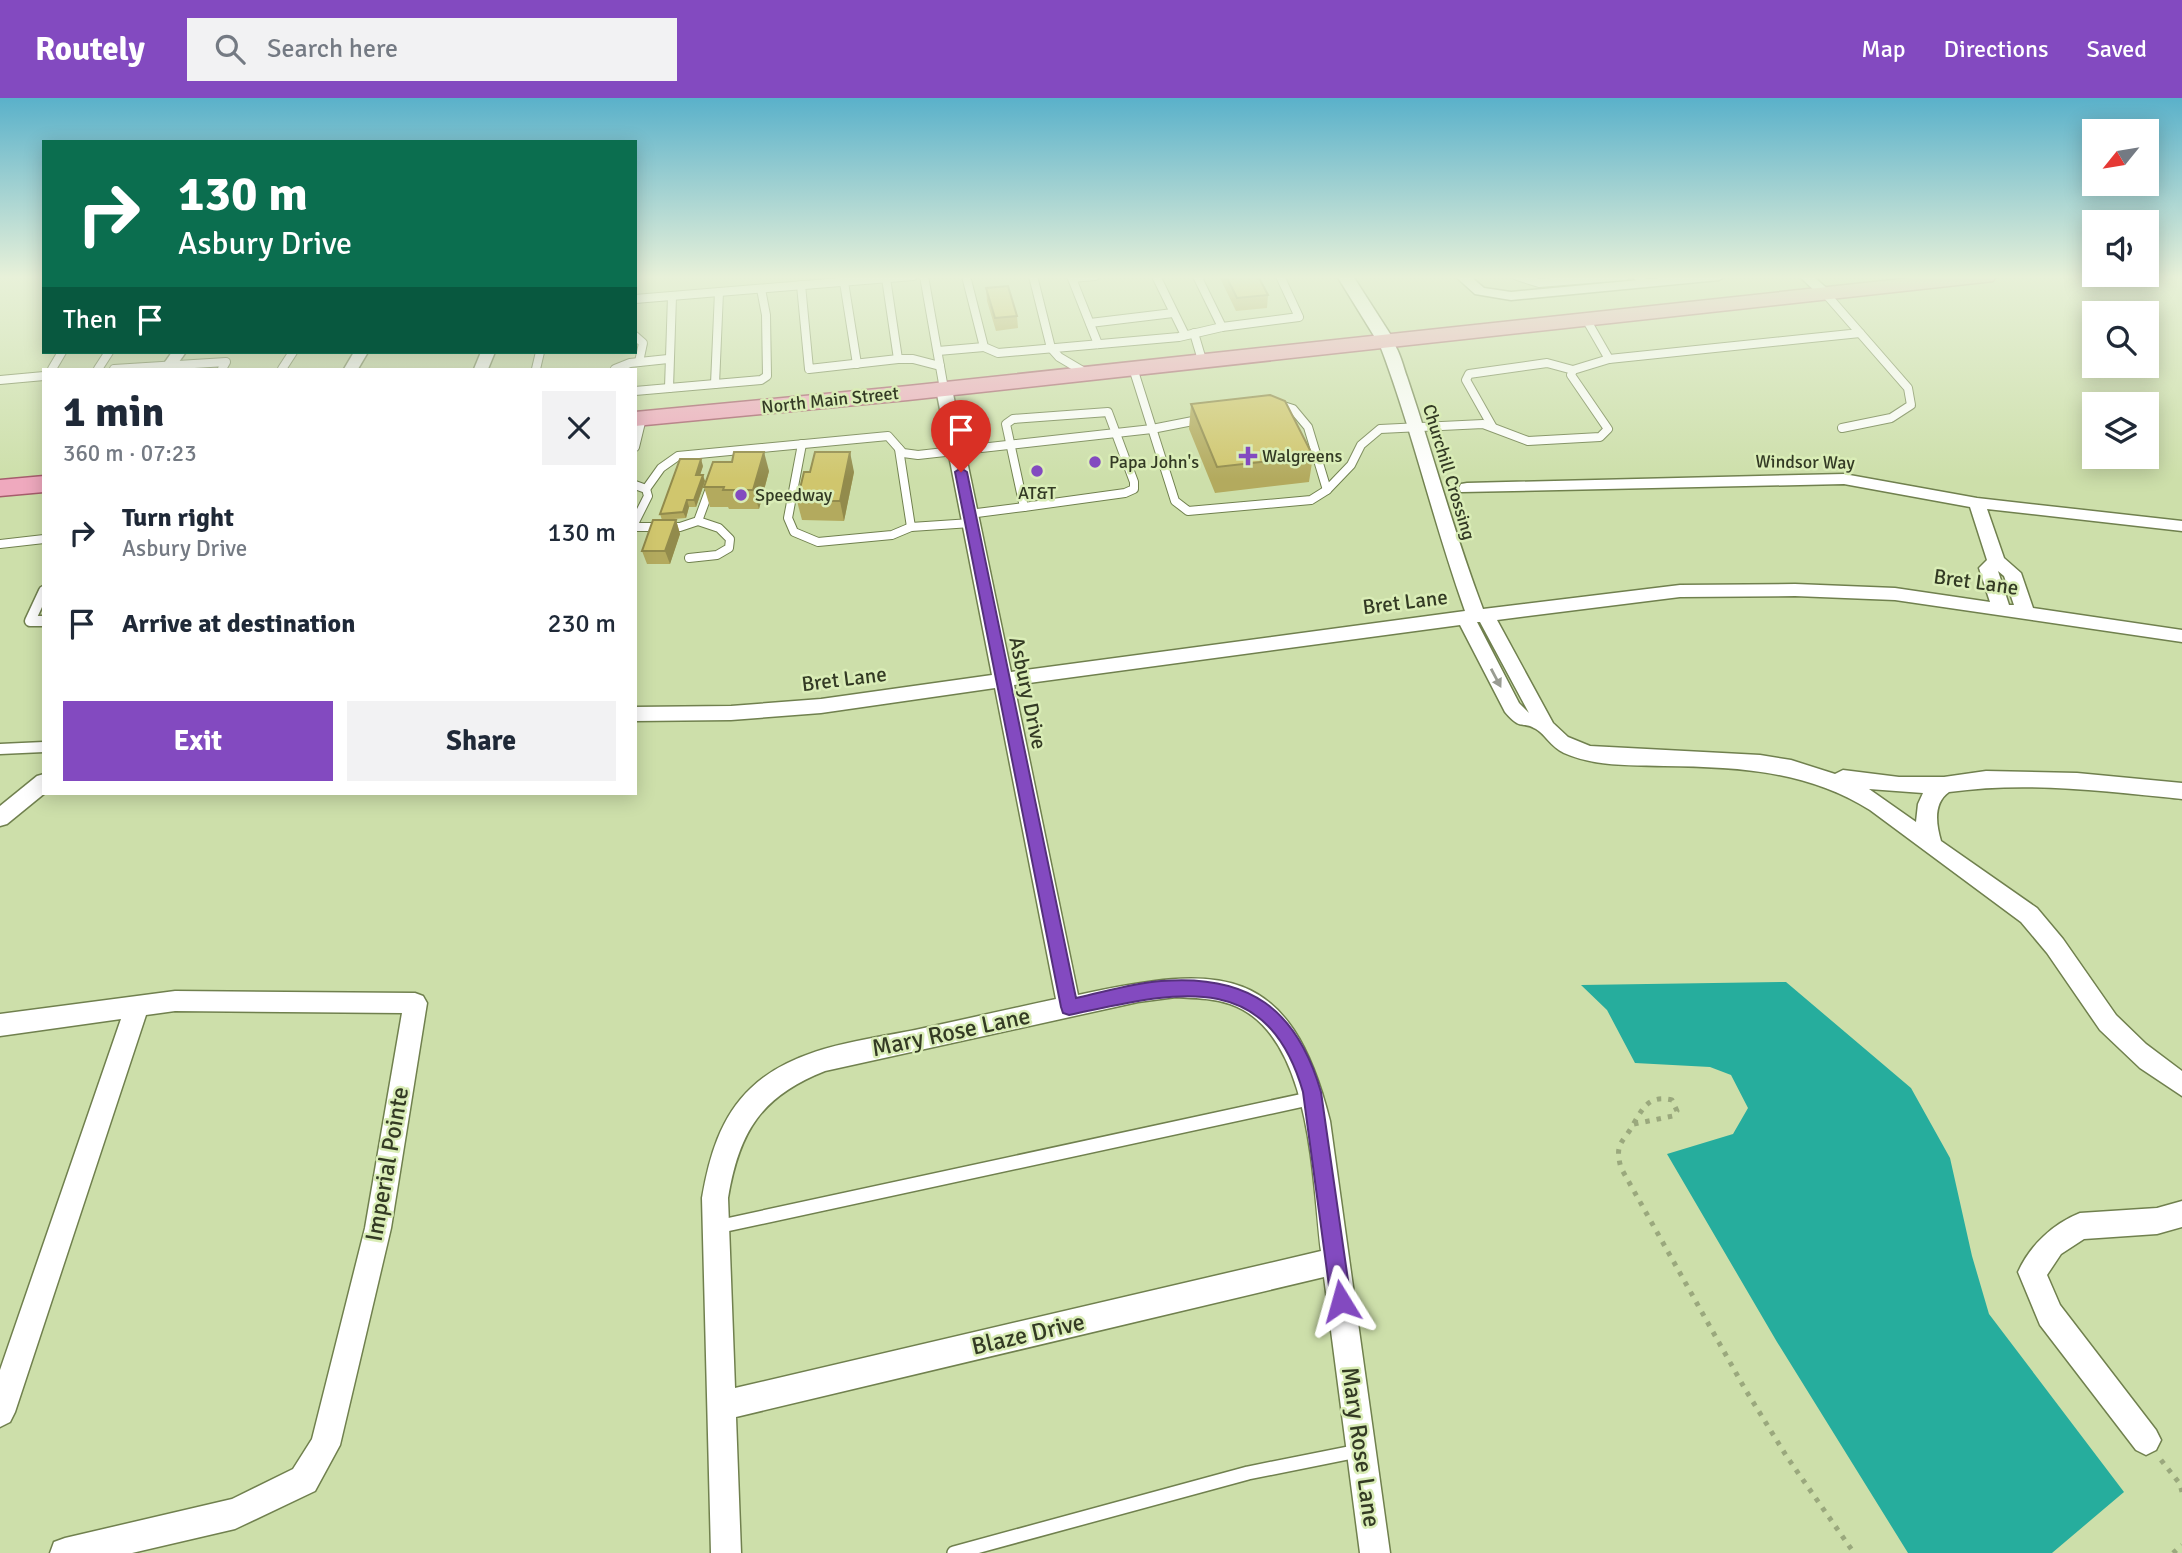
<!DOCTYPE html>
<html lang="en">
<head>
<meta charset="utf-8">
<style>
	body { margin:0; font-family:Signika,sans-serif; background:#f2f2f3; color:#1f2937; height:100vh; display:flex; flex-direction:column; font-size:26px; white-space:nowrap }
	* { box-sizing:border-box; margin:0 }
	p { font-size:23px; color:#747a83 }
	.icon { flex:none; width:38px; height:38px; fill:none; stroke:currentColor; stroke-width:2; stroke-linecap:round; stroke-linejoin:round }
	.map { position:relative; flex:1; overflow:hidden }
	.panel { position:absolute; left:42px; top:270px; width:595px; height:427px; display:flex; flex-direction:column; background:#fff; border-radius:0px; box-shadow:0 4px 18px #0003 }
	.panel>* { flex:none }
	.top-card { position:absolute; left:42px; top:42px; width:595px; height:214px; border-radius:0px; box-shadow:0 4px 18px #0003; background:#0b6e4f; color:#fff; overflow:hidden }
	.needle { width:46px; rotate:240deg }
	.tools { position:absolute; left:2082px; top:21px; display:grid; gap:14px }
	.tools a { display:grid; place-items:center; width:77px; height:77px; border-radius:0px; background:#fff; box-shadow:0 4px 18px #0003; font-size:35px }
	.pin { position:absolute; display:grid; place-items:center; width:60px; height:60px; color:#fff; margin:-72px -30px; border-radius:50% 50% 50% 0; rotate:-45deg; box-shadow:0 0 7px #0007 }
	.pin .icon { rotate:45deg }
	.me { position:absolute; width:77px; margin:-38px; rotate:352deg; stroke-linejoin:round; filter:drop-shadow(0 0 5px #0008) }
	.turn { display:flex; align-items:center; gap:24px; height:147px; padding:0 21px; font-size:32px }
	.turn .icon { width:91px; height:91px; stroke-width:2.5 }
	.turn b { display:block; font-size:49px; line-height:60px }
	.then { display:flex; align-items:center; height:66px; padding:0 21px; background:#0003; gap:14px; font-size:26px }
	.round { display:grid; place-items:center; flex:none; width:74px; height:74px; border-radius:0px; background:#f2f2f3 }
	.overview { display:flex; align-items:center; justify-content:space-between; height:119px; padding:0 21px }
	h1 { font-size:42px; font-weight:800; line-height:52px }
	.primary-button { display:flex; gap:14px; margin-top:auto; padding:14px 21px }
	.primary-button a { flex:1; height:80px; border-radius:0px; background:#834ac0; color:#fff; font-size:28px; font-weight:800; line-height:80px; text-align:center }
	.primary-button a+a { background:#f2f2f3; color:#1f2937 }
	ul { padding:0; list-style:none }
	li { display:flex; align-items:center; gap:21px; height:91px; padding:0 21px }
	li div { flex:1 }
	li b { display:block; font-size:26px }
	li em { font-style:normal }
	header { display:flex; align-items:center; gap:42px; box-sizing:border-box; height:98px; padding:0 35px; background:#834ac0; color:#fff }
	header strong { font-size:33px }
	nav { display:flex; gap:38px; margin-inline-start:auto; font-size:24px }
	.search { width:490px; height:63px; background:#f2f2f3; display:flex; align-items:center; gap:18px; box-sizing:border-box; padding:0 24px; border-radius:0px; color:#747a83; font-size:26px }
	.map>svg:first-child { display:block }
</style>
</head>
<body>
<header>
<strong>Routely</strong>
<div class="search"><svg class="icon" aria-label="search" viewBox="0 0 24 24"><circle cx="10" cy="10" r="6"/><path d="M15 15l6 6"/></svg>Search here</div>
<nav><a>Map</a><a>Directions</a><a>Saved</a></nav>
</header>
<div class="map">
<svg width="2182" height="1455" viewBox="0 0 2182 1455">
	<rect width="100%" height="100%" fill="#cddfaa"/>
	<!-- water -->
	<polygon fill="#26ad9d" points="1786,884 1911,990 1950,1060 1972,1158 1989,1216 2124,1394 2052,1455 1908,1455 1777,1244 1667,1056 1733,1036 1748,1010 1731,977 1710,969 1635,965 1607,912 1581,887"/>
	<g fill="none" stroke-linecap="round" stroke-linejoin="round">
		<!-- service-far2 casing -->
		<g stroke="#70804e" stroke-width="10">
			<g id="service-far2">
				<polyline points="924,178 944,291"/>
				<polyline points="966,178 984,249 998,255 1179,239 1222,229 1299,219 1280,178"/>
				<polyline points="1033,178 1051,250 1059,259 1086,275"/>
				<polyline points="1071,178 1098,246"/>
				<polyline points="1156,178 1185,237"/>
				<polyline points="1197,178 1222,229"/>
				<polyline points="1517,178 1539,185 1625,178"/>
				<polyline points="1637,178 1645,185"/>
				<polyline points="1072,180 1095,178"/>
				<polyline points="844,184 857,266"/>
				<polyline points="801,187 809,271 898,261 886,180"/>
				<polyline points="635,201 913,178"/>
				<polyline points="1090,225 1173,215"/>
				<polyline points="1194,235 1202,262"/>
				<polyline points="635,238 643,245 639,264"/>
				<polyline points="938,253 984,249"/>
				<polyline points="898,261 913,261 940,268"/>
				<polyline points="1609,261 1860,235 1825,195"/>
				<polyline points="1133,270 1175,403 1188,413 1311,402 1327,392 1351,367 1361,347 1380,331 1483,326 1528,343 1600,339 1608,331 1571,277 1573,272 1609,261 1586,221"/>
				<polyline points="52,271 62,254"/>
				<polyline points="98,271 109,254"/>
				<polyline points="114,271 226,264 222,271"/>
				<polyline points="282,271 293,254"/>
				<polyline points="536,271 540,254"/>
				<polyline points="615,271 630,265 668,261"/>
				<polyline points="0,282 44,278"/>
				<polyline points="715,286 719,194"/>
				<polyline points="669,290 672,198"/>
				<polyline points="635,293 761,282 767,278 766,217 761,191"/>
				<polyline points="1277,306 1293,311 1308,329 1327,392"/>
				<polygon points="1108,314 1134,384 1134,391 1125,395 1024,409 1006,326 1013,321"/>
				<polyline points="1492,328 1466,282 1469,276 1547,265 1573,272"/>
				<polyline points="1842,330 1891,320 1911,307 1908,290 1860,235"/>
				<polyline points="802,346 788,420 794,434 818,444 892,437 911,429"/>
				<polyline points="635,349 642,320"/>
				<polyline points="899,351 911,429 971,425"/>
				<polyline points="635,387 646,391 648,398 635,424"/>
				<polyline points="646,391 661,370 678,358 888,338 903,355 918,357 1152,331 1203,321"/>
				<polyline points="969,416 1024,409"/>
				<polyline points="635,429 680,429 698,423 712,385"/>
				<polyline points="0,446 44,441"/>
				<polyline points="689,460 717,457 729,450 730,441 719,430 698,423"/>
			</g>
		</g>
		<!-- service-far1 casing -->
		<g stroke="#70804e" stroke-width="13">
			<g id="service-far1">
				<polyline points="44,493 30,523 44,523"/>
				<polyline points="0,651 44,649"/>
			</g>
		</g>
		<!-- service casing -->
		<g stroke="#70804e" stroke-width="16">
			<g id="service">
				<polyline points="717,1129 1313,1000"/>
				<polyline points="954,1455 1248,1375 1358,1353"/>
			</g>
		</g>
		<!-- minor casing -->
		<g stroke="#70804e" stroke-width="3">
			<g id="minor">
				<polygon points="1455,178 1470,178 1484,190 1511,194 1682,178 1726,178 1719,182 1511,202 1475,196"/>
				<polygon points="1799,178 1813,178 1832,195 1825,199 1820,198"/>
				<path d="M1385,238C1397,241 1403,268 1407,279C1433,356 1454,435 1483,511L1680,487L1795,486L1895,490L1990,504L1979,470L1987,462L1970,409L1844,386L1461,394L1459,390L1461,386L1467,385L1844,376L1977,400L2182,423V433L1987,411L2004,460L2021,475L2033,510L2182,532V544L1895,502L1795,498L1680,499L1497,522L1553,625L1568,639L1590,648L1760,657L1791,662L1835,676L1843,672L1899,679H1944L1986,673L2077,675L2182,685V701C2105,693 2026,683 1949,694C1933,705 1936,726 1941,743L2037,810L2063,841L2116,917L2146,946L2182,973V998L2140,970L2100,932L2047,855L2021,824L1870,712C1806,672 1737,669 1664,668C1630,667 1596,669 1564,655C1550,648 1546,637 1536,631C1522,622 1522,634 1505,614L1460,527L1014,587L1078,897C1220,866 1290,864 1330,1023L1390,1455H1360L1324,1179L736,1319L741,1455H711L702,1100C709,1060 720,1019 751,990C794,949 860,943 915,932C962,922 1009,911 1056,901L995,590L821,615L731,622L635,623V609L731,608L821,601L992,577L936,291L944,286L952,291L1011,574L1465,513C1433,424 1412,330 1378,242ZM1998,473L2004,478L2014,507H2009ZM1477,524H1480L1529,615L1519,605ZM1869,691L1923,695L1918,706L1916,724ZM1176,899C1194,900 1212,900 1230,906C1312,934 1312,1081 1321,1153L735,1290L728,1100C739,1034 761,998 825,973L1138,904Z"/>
				<polygon points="172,254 186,254 174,271 160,271"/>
				<polygon points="354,254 368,254 358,271 344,271"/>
				<polygon points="481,254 495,254 488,271 474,271"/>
				<polygon points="44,676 45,695 7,726 0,728 0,708 37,678"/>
				<polygon points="175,893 415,895 423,898 427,905 391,1130 340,1347 315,1393 235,1431 132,1455 50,1455 54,1444 65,1440 232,1401 293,1371 312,1341 365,1130 402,915 175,913 146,917 15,1314 10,1324 0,1329 0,1272 121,921 0,938 0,916"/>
				<path d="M2182,1103V1129L2157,1136L2084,1141L2061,1156L2047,1177L2060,1207L2156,1332L2161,1342L2156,1352L2146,1357L2136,1352L2040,1227L2018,1174C2030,1147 2053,1126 2080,1115L2157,1110Z"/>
			</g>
		</g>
		<!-- tertiary casing -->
		<g stroke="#70804e" stroke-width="3">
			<polygon id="tertiary" points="1337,178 1353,178 1394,242 1391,246 1379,246"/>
		</g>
		<!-- primary casing -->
		<g stroke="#a65c6c" stroke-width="3">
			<g id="primary">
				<polygon points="1930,178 1996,178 1993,183 1985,184 908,302 635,328 635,314 908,288"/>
				<polygon points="44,378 44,394 0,398 0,382"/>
			</g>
		</g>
		<!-- path -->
		<g stroke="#9aa87d" stroke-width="5" stroke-dasharray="4.5 7" stroke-linecap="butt">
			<path d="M1634,1026L1673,1018L1677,1013L1672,1002C1650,997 1644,1008 1634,1025C1623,1046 1614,1044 1621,1070L1745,1291L1787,1359L1854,1455"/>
			<polyline points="2161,1362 2180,1386 2182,1394"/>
			<polyline points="2173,1455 2182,1447"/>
		</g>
		<!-- service-far2 -->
		<use href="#service-far2" stroke="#fff" stroke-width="8"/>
		<!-- service-far1 -->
		<use href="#service-far1" stroke="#fff" stroke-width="10"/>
		<!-- service -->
		<use href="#service" stroke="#fff" stroke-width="13"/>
		<!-- minor -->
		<use href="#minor" fill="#fff" fill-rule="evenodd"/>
		<!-- tertiary -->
		<use href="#tertiary" fill="#fff" fill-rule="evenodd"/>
		<!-- primary -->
		<use href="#primary" fill="#efa9be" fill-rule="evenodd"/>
	</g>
	<!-- wall -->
	<g fill="#b3aa5e">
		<polygon points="1220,178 1258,178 1268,197 1267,210 1236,213 1220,180"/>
		<polygon points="986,190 1017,218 1018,230 996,233 987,203"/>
		<polygon points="1191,306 1313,358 1309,384 1215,395 1189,331"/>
		<polygon points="703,368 700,377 705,383 696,409 689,409 686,420 662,422 660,416"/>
		<polygon points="769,373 759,411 729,411 728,409 710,409 704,389"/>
		<polygon points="854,374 844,423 802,422 797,403"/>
		<polygon points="676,422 680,436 670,466 647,466 642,453"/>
	</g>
	<!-- shaded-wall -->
	<g fill="#928b4c">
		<polygon points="764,354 769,373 759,411 753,392"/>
		<polygon points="850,354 854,374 844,423 840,403"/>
		<polygon points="701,361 703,368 698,383 696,377"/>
		<polygon points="703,377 705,383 696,409 694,402"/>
		<polygon points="687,402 689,409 686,420 683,414"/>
		<polygon points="676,422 680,436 670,466 665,453"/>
	</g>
	<!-- building -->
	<g fill="#d0c66d" stroke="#928b4c" stroke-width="2">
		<polygon points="1226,178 1258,178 1268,197 1237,200"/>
		<polygon points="1008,188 1017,218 995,220 986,190"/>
		<polygon points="1270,297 1285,303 1313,358 1217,369 1191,306"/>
		<polygon points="734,354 764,354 753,392 723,392 724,389 704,389 713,364 732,364"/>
		<polygon points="815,354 850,354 840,403 797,403 804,374 810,374"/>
		<polygon points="680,361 701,361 696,377 703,377 694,402 687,402 683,414 660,416"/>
		<polygon points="653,422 676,422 665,453 642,453"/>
	</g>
	<!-- one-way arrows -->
	<defs><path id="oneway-solid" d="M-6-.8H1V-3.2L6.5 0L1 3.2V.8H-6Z" transform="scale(1.75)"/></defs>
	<use fill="#999c92" href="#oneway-solid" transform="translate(1496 580) rotate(62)"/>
	<!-- sky -->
	<linearGradient id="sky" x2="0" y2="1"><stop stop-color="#5ab1ca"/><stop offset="0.47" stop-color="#e8f1d9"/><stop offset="1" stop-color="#e8f1d9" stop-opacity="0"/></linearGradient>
	<rect width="2182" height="381" fill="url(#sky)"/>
	<!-- route -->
	<path fill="#834ac0" stroke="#55307d" stroke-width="2" d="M961,370L967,374L1076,900C1104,894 1133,885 1161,883C1249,876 1297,911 1321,994L1351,1203L1348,1210L1341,1213L1334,1210L1331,1203L1303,994C1266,866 1170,896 1069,917L1063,915L1061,909L955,374Z"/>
	<!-- markers -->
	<g fill="#834ac0" stroke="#daedb7" stroke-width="2.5">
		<path d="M1244.5 347.5h7v7h7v7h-7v7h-7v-7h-7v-7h7z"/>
		<circle cx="1095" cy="364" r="7"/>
		<circle cx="1037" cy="373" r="7"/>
		<circle cx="741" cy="397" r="7"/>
	</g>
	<g text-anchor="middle" stroke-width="5" stroke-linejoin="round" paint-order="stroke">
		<!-- far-street labels -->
		<g font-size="18" fill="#333a24" stroke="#daedb7">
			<text transform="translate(830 302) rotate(-6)" y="6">North Main Street</text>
			<text transform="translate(1805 364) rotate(1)" y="6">Windsor Way</text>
			<text transform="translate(1449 374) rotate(73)" y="6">Churchill Crossing</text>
		</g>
		<!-- far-poi labels -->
		<g font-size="18" fill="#333a24" stroke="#daedb7" text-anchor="start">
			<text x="1262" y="364">Walgreens</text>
			<text x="1109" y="370">Papa John's</text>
			<text x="1037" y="401" text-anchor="middle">AT&amp;T</text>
			<text x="755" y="403">Speedway</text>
		</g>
		<!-- street labels -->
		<g font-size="21" fill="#333a24" stroke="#daedb7">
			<text transform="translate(1976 484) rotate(8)" y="7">Bret Lane</text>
			<text transform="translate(1405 504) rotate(-7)" y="7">Bret Lane</text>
			<text transform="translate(844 581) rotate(-7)" y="7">Bret Lane</text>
			<text transform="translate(1028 595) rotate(78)" y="7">Asbury Drive</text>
		</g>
		<!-- near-street labels -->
		<g font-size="24" fill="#333a24" stroke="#daedb7">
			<text transform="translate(951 934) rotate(-12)" y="8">Mary Rose Lane</text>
			<text transform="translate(387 1066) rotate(-80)" y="8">Imperial Pointe</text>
			<text transform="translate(1028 1236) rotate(-13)" y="8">Blaze Drive</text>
			<text transform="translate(1361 1349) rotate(82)" y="8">Mary Rose Lane</text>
		</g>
	</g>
</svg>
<div class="tools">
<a><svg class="needle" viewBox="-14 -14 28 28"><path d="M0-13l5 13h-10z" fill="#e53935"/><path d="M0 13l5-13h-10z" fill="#747a83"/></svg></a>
<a><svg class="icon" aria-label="sound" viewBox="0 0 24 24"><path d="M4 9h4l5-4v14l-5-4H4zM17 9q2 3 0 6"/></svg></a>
<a><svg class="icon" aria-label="search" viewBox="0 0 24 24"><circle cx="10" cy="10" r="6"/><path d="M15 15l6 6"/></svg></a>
<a><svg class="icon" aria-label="layers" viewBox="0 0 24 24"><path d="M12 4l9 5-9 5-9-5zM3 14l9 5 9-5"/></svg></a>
</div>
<div class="pin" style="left:961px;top:374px;background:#d93025"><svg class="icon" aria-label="arrive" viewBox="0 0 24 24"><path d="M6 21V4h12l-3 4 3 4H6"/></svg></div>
<svg class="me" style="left:1341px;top:1203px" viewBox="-20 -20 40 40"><path d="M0-17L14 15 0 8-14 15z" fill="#834ac0" stroke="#fff" stroke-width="4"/></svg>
<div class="top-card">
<div class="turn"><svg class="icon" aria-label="right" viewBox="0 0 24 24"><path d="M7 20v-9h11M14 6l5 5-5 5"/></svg><div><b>130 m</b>Asbury Drive</div></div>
<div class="then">Then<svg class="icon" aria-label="arrive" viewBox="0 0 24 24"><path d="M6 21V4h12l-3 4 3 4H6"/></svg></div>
</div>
<section class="panel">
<div class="overview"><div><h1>1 min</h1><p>360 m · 07:23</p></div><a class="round"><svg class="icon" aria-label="close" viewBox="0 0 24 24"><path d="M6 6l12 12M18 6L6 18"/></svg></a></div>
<ul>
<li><svg class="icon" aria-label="right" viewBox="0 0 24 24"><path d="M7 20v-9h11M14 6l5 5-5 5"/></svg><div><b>Turn right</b><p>Asbury Drive</p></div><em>130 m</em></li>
<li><svg class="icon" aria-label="arrive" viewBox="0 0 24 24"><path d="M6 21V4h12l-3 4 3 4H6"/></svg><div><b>Arrive at destination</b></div><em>230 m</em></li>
</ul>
<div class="primary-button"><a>Exit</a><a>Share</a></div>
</section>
</div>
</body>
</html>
